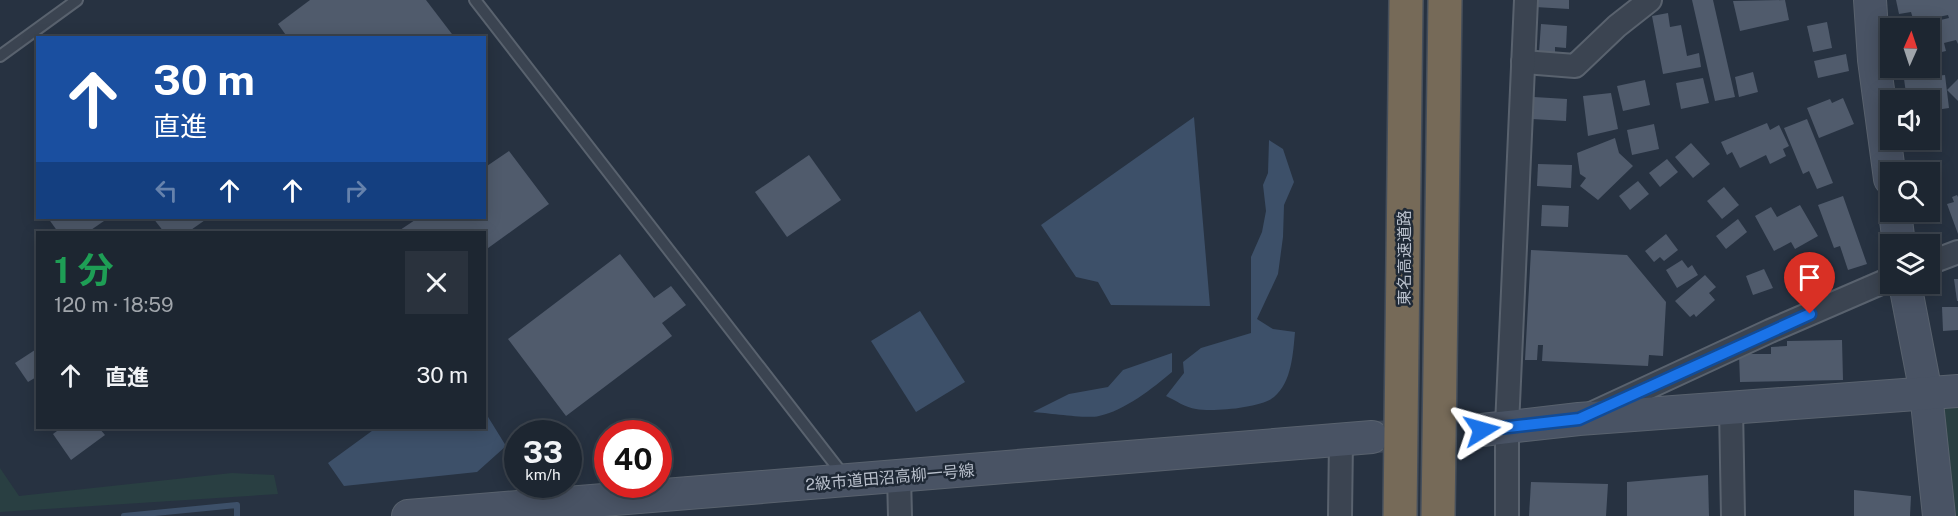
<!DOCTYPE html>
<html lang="ja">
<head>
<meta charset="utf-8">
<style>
	body { margin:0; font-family:"Public Sans","Noto Sans JP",sans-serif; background:#2a323d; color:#f1f3f6; height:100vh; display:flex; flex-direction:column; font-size:22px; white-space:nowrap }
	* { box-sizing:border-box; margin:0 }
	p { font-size:20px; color:#a0a5ab }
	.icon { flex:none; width:33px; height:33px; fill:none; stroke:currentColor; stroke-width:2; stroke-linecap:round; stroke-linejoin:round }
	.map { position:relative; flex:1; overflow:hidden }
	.drawer { position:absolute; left:36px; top:231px; width:450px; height:198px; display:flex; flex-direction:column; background:#1d2631; border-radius:0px; box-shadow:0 3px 15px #0003,0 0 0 2px #3b434d }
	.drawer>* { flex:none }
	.top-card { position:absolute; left:36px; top:36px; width:450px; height:183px; border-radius:0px; box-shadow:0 3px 15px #0003,0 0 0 2px #3b434d; background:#1a4fa0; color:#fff; overflow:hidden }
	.needle { width:39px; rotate:3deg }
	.fabs { position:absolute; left:1880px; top:18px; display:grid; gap:12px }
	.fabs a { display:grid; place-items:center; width:60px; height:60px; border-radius:0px; background:#1d2631; box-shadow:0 3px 15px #0003,0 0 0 2px #3b434d; font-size:30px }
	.speed { position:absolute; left:504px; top:420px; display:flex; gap:12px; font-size:30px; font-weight:700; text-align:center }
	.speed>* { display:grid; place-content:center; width:78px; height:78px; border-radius:50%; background:#1d2631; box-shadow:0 3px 15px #0003,0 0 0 2px #3b434d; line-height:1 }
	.speed small { font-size:15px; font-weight:400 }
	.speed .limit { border:9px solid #d22; background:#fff; color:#111 }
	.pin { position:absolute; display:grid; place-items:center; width:51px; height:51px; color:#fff; margin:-62px -26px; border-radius:50% 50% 50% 0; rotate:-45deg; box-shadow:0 0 6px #0007 }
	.pin .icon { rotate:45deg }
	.me { position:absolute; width:66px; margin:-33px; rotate:82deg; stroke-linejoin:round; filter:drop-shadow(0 0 4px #0008) }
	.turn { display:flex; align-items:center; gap:21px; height:126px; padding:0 18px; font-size:27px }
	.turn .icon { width:78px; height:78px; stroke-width:2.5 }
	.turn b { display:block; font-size:42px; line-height:51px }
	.lanes { display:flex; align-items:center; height:57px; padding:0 18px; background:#0003; justify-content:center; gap:30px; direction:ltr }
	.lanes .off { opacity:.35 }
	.round { display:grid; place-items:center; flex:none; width:63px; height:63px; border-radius:0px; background:#2a323d }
	.overview { display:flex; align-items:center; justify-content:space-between; height:102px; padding:0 18px }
	h1 { font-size:36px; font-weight:700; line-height:45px; color:#1e9e55 }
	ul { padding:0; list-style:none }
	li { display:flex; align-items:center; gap:18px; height:84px; padding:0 18px }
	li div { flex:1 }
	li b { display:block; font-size:22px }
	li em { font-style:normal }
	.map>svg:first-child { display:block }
</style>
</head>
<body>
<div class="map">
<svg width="1958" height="516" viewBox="0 0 1958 516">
	<rect width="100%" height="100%" fill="#273241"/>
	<!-- green -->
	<g fill="#293f42">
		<polygon points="1958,391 1958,516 1955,516 1940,392"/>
		<polygon points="0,468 19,496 232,473 274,475 278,494 0,512"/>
	</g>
	<!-- water -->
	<g fill="#3d5069">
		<polygon points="1194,117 1210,306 1111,305 1098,282 1076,277 1041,225"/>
		<path d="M1269,140L1283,149L1294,182L1284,205L1283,237L1278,274L1257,319L1273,329L1295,332C1293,353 1292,382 1274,397C1261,408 1213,412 1196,409C1186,408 1175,400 1166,396L1184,373L1183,362L1201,348L1251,333V257L1262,232L1266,211L1263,185L1268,173Z"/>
		<polygon points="920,311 965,382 916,412 871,341"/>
		<path d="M1172,353V372C1153,388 1124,411 1099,416C1086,419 1049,413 1033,412L1069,394L1108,387L1123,370Z"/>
		<polygon points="485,412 506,446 477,472 344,486 328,463 376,428 484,428"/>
	</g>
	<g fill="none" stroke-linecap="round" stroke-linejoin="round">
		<!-- stream -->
		<polyline stroke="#3d5069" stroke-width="6" points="124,516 237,505 237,516"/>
	</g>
	<!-- building -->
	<g fill="#505b6c">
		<polygon points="310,0 426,0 455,38 288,38 278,24"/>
		<polygon points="1535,0 1569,0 1569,9 1535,7"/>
		<polygon points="1692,0 1713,0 1735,97 1715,101"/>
		<polygon points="1785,0 1789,20 1740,31 1733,1"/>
		<polygon points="1896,0 1958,0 1958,44 1956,40 1944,43 1946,51 1929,55 1929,28 1911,28 1911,27 1949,18 1948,15 1914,22 1911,12 1899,14"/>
		<polygon points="1668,13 1670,27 1681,25 1687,56 1699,53 1701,67 1663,74 1652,16"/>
		<polygon points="1827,22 1832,48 1813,52 1807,26"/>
		<polygon points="1541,24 1567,26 1566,48 1555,47 1555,53 1539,52"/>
		<polygon points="1846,54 1849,71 1818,78 1814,61"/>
		<polygon points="1753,72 1758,92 1739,97 1735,77"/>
		<polygon points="1945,75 1949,108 1929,111 1929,100 1907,100 1904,79"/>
		<polygon points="1703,78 1709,103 1681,109 1676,83"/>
		<polygon points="1958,79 1958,101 1947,90"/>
		<polygon points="1645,80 1650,105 1623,111 1617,86"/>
		<polygon points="1611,93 1618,129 1588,136 1583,96"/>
		<polygon points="1534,97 1567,99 1566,121 1532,119"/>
		<polygon points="1843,98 1854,124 1819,138 1807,108 1830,99 1832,103"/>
		<polygon points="1807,119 1833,183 1817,189 1809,171 1803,174 1784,128"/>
		<polygon points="1767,123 1770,130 1779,125 1789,146 1783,149 1786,156 1770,164 1766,155 1740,168 1732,152 1727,155 1721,142"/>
		<polygon points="1654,124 1659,149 1632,155 1627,130"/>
		<polygon points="1615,138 1619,153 1633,166 1598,200 1580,186 1586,178 1580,174 1577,153"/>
		<polygon points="1691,143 1710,164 1693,178 1675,157"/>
		<polygon points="509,151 549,204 484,251 484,232 397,232 418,218 484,218 484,168"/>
		<polygon points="809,155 841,200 787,237 755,192"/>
		<polygon points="1667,159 1678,172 1660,187 1649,173"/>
		<polygon points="1538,164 1572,165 1571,188 1537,186"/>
		<polygon points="1638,181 1649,194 1630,210 1619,196"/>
		<polygon points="1724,187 1739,205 1722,219 1707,201"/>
		<polygon points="1957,195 1958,197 1958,234 1947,204 1954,202 1952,197"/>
		<polygon points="1843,196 1867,264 1848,270 1840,246 1834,248 1818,205"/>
		<polygon points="1542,205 1569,206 1568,227 1541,226"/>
		<polygon points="1800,205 1818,236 1795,249 1791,242 1774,251 1755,216 1771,207 1777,217"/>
		<polygon points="48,218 102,218 104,221 88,232 58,232"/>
		<polygon points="153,218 208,218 188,232 164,232"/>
		<polygon points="1738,219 1747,232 1726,249 1716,236"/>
		<polygon points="1666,234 1678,250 1664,261 1660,257 1654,262 1645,251"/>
		<polygon points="1531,250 1627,255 1666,302 1663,356 1649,355 1648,366 1542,361 1543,345 1538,345 1537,360 1525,360"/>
		<polygon points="620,254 654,298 671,286 686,305 662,323 672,336 566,416 508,339"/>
		<polygon points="1682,260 1688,268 1692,265 1698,275 1677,288 1666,270"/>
		<polygon points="1764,269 1773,288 1753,295 1746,276"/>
		<polygon points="1705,275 1716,287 1709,293 1715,300 1696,317 1694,314 1690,317 1675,301"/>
		<polygon points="1954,279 1958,279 1958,301 1957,301"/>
		<polygon points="1942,307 1958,307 1958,330 1943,331"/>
		<polygon points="1842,340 1843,380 1740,382 1739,354 1771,354 1771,347 1787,346 1787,341"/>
		<polygon points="38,348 38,376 28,382 15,363"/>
		<polygon points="61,428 99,428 105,435 71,460 53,434"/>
		<polygon points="1708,475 1709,516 1627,516 1627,482"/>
		<polygon points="1531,482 1608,484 1606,516 1529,516"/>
		<polygon points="1854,490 1911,496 1910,516 1854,516"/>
	</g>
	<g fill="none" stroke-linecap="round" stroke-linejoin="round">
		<!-- secondary-tunnel -->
		<polyline stroke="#3d4756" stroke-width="32" stroke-dasharray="32 16" stroke-linecap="butt" points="1376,437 1482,430"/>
		<!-- lane casing -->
		<g stroke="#59626e" stroke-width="14">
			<g id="lane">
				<polyline points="475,0 844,476"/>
				<polyline points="0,56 77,0"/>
			</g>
		</g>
		<!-- street casing -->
		<g stroke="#59626e" stroke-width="26">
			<g id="street">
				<polyline points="1523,62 1575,66 1617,26 1650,0"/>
				<polyline points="1929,263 1958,252"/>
				<polyline points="1731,408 1733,516"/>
				<polyline points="1593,413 1770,331 1890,279"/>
				<polyline points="899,476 900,516"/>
				<polyline points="1340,516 1341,440"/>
				<polyline points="1507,516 1507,426 1526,0"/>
			</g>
		</g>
		<!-- secondary casing -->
		<g stroke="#59626e" stroke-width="34">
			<g id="secondary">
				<polyline points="1870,0 1874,60 1890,179"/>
				<polyline points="1895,212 1899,244"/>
				<polyline points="1905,284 1926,393 1939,516"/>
				<polyline points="1482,430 1579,419 1958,391"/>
				<polyline points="408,516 1372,437"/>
			</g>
		</g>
		<!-- highway casing -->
		<g stroke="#464f5b" stroke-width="36">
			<g id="highway">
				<polyline points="1400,516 1406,0"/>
				<polyline points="1438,516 1445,0"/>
			</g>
		</g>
		<!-- lane -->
		<use href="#lane" stroke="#3b4451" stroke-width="10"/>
		<!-- street -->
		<use href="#street" stroke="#3b4451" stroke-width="22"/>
		<!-- secondary -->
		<use href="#secondary" stroke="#495364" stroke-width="32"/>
		<!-- highway -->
		<use href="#highway" stroke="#766a58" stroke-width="33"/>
	</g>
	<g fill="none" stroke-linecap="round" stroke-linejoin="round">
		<!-- route casing -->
		<g stroke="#114b97" stroke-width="15">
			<polyline id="route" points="1482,430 1579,419 1810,314"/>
		</g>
		<!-- route -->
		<use href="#route" stroke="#1a73e8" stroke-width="10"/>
	</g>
	<g text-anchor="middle" stroke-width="5" stroke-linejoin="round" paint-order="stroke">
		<!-- street labels -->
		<g font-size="16" fill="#b8bfcb" stroke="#1f2936">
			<text transform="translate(1404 258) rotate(-90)" y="6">東名高速道路</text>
			<text transform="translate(890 477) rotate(-5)" y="6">2級市道田沼高柳一号線</text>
		</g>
	</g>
</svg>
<div class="fabs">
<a><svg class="needle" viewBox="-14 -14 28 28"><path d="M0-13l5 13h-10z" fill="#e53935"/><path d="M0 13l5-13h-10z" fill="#a0a5ab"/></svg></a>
<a><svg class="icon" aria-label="sound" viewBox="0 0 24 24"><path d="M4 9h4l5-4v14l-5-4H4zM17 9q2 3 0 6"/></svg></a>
<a><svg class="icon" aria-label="search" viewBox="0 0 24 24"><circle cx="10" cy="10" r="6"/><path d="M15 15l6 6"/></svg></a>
<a><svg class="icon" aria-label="layers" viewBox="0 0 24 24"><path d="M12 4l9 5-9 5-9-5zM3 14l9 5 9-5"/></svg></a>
</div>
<div class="speed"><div>33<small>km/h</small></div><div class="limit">40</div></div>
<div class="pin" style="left:1810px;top:314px;background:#d93025"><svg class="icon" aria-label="arrive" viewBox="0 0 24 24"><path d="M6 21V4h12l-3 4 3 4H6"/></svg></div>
<svg class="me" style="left:1482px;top:430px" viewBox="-20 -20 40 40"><path d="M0-17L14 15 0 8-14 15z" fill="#1a73e8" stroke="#fff" stroke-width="4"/></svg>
<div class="top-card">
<div class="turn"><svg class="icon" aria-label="ahead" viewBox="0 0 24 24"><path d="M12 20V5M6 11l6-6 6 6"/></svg><div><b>30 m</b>直進</div></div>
<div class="lanes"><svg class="icon off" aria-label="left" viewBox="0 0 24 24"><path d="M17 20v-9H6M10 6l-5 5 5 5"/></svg><svg class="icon" aria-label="ahead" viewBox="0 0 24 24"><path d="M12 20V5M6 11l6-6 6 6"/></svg><svg class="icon" aria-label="ahead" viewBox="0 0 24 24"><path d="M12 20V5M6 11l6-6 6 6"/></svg><svg class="icon off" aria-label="right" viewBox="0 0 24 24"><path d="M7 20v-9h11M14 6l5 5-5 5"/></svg></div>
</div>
<section class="drawer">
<div class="overview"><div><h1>1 分</h1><p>120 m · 18:59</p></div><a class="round"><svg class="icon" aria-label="close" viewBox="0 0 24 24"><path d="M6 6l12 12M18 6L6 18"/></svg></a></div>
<ul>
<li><svg class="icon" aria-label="ahead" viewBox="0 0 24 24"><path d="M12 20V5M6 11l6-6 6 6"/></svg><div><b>直進</b></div><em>30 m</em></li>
</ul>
</section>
</div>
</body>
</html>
